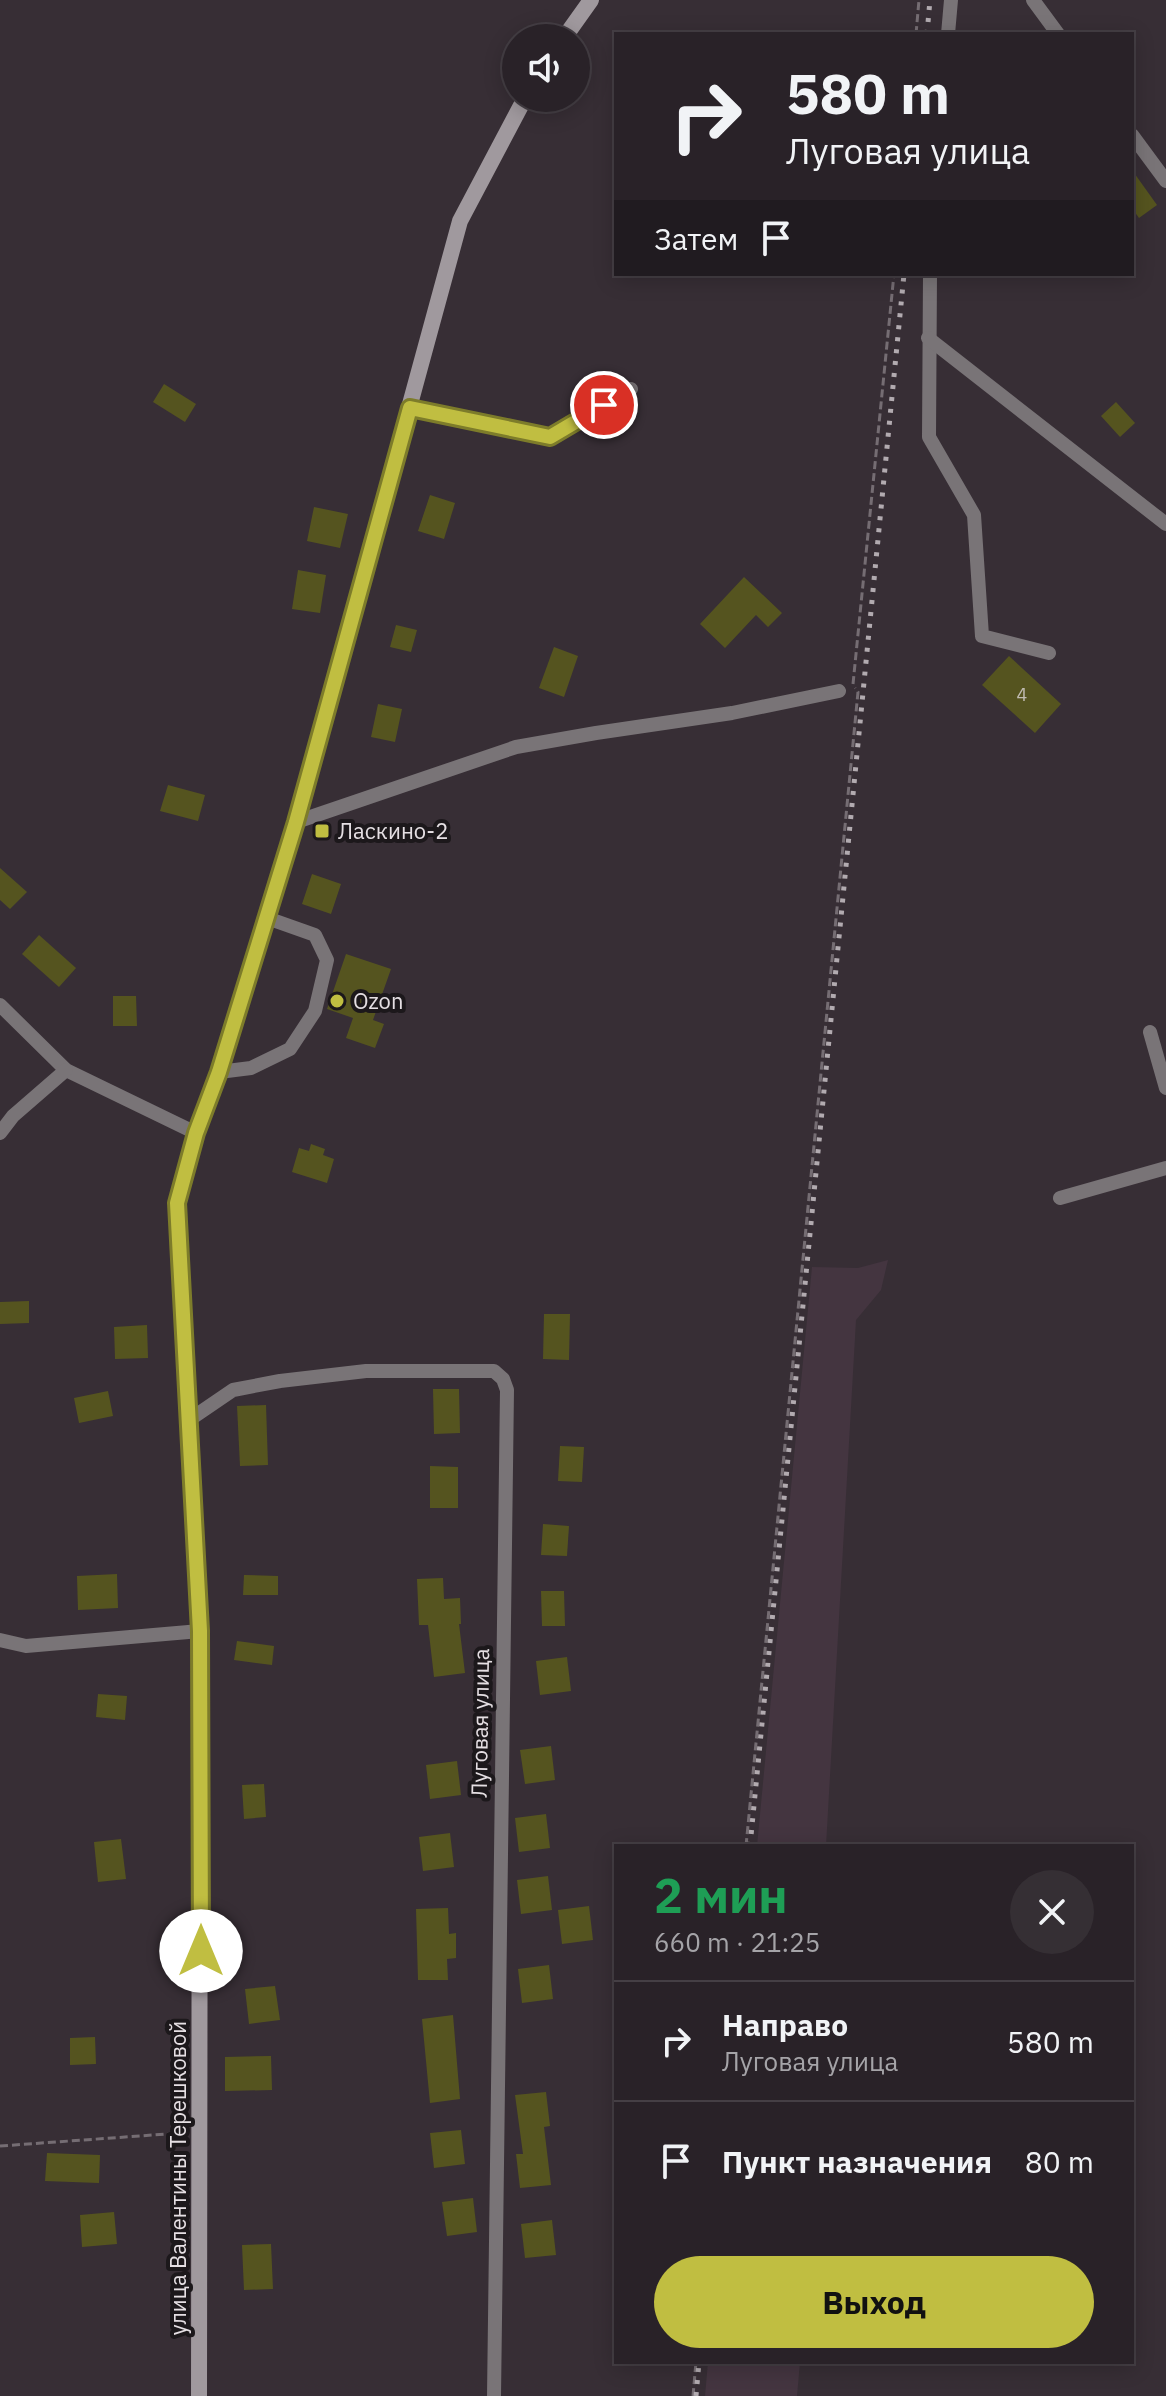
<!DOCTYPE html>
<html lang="ru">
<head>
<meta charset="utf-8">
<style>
	body { margin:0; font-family:"IBM Plex Sans",sans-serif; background:#352f34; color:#f1f3f6; height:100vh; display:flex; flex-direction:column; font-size:30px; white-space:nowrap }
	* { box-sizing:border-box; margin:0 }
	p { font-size:26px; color:#a5a4a8 }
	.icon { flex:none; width:44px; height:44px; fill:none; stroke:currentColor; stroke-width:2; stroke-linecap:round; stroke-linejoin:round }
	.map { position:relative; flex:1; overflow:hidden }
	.side { position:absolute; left:614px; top:1844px; width:520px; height:520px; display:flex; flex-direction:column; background:#292228; border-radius:0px; box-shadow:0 4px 20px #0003,0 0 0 2px #453f45 }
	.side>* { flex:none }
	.hud { position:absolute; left:614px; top:32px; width:520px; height:244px; border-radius:0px; box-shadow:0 4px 20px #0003,0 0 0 2px #453f45; background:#292228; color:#f1f3f6; overflow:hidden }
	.tools { position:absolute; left:502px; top:24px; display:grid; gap:16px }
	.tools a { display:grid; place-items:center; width:88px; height:88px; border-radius:50%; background:#292228; box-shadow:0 4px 20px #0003,0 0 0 2px #453f45; font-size:40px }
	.pin { position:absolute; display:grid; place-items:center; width:68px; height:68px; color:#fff; margin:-34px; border:4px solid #fff; border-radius:50%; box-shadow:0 2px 8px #0007 }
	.me { position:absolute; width:88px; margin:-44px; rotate:0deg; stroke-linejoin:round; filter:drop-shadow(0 0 6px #0008) }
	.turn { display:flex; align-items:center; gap:28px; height:168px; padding:0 40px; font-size:36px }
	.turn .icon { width:104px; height:104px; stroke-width:2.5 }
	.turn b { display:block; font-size:56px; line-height:68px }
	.then { display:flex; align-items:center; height:76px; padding:0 40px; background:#0003; gap:16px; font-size:30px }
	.round { display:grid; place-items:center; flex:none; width:84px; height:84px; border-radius:42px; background:#352f34 }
	.summary { display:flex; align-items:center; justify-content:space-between; height:136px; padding:0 40px }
	h1 { font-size:48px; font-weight:700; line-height:60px; color:#1e9e55 }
	.action { display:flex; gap:16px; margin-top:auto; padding:16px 40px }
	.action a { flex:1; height:92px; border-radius:48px; background:#c0be41; color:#111; font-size:32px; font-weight:700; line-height:92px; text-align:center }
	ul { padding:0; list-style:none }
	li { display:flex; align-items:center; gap:24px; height:120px; padding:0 40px; border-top:2px solid #453f45 }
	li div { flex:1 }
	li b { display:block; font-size:30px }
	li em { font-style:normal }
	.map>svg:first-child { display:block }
</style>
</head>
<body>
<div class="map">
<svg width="1166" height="2396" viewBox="0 0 1166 2396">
	<rect width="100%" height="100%" fill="#372e35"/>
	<!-- built -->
	<g fill="#443540">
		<polygon points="888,1260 881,1290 856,1320 826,1846 757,1846 812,1267 858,1268"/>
		<polygon points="708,2362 800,2362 797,2396 705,2396"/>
	</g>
	<!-- building -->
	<g fill="#55541f">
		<polygon points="1132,170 1157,205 1139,218 1132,208"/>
		<polygon points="164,384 196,404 185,422 153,402"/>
		<polygon points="1116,402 1135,423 1120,437 1101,416"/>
		<polygon points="430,495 455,503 444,539 418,531"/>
		<polygon points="314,507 348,514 340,548 307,541"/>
		<polygon points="298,570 326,575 320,613 292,609"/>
		<polygon points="744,577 782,613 768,627 756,615 725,648 700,624"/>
		<polygon points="396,625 417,630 411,652 390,647"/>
		<polygon points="554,647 578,656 564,697 539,688"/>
		<polygon points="1009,656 1061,704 1035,733 982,685"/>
		<polygon points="378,704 402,709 395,742 371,737"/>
		<polygon points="168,785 205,795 198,821 160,811"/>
		<polygon points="0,868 27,892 10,909 0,900"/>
		<polygon points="312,874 341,884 331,914 302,904"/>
		<polygon points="39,935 76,968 59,987 22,954"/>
		<polygon points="346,954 391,969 373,1020 384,1024 375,1048 346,1038 353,1018 327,1009"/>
		<polygon points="113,996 136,996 137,1026 113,1026"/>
		<polygon points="311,1144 325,1149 323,1155 334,1159 327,1183 292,1172 299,1148 309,1151"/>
		<polygon points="29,1301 29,1323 0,1324 0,1302"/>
		<polygon points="544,1314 570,1314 569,1360 543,1359"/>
		<polygon points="147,1325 148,1358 115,1359 114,1327"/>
		<polygon points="433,1389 459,1389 460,1433 434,1434"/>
		<polygon points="108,1391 113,1416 79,1423 74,1398"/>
		<polygon points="266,1405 268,1465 240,1466 237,1406"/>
		<polygon points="560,1446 584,1447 582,1482 558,1481"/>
		<polygon points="430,1466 458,1467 458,1508 430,1508"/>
		<polygon points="543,1524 569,1526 567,1556 541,1555"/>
		<polygon points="117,1574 118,1608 78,1610 77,1576"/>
		<polygon points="244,1575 278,1576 278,1595 243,1595"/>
		<polygon points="443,1578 444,1599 460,1598 461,1624 459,1624 465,1673 434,1677 428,1625 419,1625 417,1579"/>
		<polygon points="541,1591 564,1591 565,1626 542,1626"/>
		<polygon points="237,1641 274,1646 272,1665 234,1660"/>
		<polygon points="567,1657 571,1691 540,1695 536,1661"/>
		<polygon points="98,1694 127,1696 125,1720 96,1717"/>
		<polygon points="551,1746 555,1780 525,1784 520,1750"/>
		<polygon points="457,1761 461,1795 430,1799 426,1765"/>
		<polygon points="264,1784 266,1817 244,1819 242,1785"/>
		<polygon points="546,1814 550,1848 519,1852 515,1818"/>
		<polygon points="450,1833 454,1867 423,1871 419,1837"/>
		<polygon points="121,1839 126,1879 98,1882 94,1842"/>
		<polygon points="548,1876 552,1910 521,1914 517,1880"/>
		<polygon points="589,1906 593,1940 562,1944 558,1910"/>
		<polygon points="448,1908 449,1934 456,1933 456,1958 447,1959 448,1980 418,1980 416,1909"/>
		<polygon points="549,1965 553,1999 522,2003 518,1969"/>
		<polygon points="275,1986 280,2020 249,2024 245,1989"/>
		<polygon points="453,2015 460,2099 430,2103 422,2019"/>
		<polygon points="95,2037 96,2064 70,2065 70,2038"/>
		<polygon points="271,2056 272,2090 225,2091 225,2057"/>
		<polygon points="546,2092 550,2126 544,2127 551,2185 520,2188 516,2154 523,2154 515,2095"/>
		<polygon points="461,2130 465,2164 434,2168 430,2133"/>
		<polygon points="47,2153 100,2155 99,2183 45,2181"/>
		<polygon points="473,2198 477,2232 447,2236 442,2202"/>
		<polygon points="114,2212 117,2244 82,2247 80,2215"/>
		<polygon points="552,2220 556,2255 525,2258 521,2224"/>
		<polygon points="271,2244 273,2289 244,2290 242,2245"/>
	</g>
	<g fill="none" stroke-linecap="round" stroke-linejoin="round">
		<!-- path -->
		<g stroke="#756d73" stroke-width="3" stroke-dasharray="8 4" stroke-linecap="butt">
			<polyline points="916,34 919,0"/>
			<polyline points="853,684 894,274"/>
			<polyline points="746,1846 858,692 855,688"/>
			<polyline points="0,2146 181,2133"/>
			<polyline points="693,2396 696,2362"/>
		</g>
		<!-- street -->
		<g stroke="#797477" stroke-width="14">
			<polyline points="1033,0 1058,34"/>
			<polyline points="948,34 951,0"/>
			<polyline points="1132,135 1166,181"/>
			<polyline points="930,274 929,437 974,515 982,636 1049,653"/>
			<polyline points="928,338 1166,524"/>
			<polyline points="410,408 550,437 631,389"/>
			<polyline points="296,822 516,747 596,733 732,713 839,691"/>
			<polyline points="0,1005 66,1070 196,1133"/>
			<polyline points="1150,1032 1166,1088"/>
			<polyline points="219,1072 251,1068 290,1049 315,1011 327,960 315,935 267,918"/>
			<polyline points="0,1133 13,1116 66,1070"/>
			<polyline points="1060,1198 1166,1168"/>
			<polyline points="189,1420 233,1390 280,1381 366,1371 494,1371 503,1379 507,1390 494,2396"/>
			<polyline points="0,1640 26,1646 200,1631"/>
		</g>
		<!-- secondary -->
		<g stroke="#a0999e" stroke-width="16">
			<polyline points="564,38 591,0"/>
			<polyline points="199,2396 200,1631 177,1203 196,1133 219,1072 296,822 460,221 525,98"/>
		</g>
		<!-- rail -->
		<g stroke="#b2abb0" stroke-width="5" stroke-dasharray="4 8" stroke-linecap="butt">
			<polyline points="927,34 930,0"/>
			<polyline points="750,1846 904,274"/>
			<polyline points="696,2396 699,2362"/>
		</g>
	</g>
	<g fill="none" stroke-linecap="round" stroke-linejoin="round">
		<!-- route casing -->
		<g stroke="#7d7c2a" stroke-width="20">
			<polyline id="route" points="201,1951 200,1631 177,1203 196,1133 219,1072 296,822 410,408 550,437 604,405"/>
		</g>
		<!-- route -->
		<use href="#route" stroke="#c0be41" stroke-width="14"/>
	</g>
	<!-- markers -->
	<g fill="#c0be41" stroke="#1c181b" stroke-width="3">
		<rect x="314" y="823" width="16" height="16" rx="4"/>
		<circle cx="337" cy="1001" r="8"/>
	</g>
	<g text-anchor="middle" stroke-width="8" stroke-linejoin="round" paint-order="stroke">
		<!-- number labels -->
		<g font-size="18" fill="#c1bcb2">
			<text x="1022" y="701">4</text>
		</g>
		<!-- poi labels -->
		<g font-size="22" fill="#e5dfe3" stroke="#1c181b" text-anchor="start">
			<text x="338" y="839">Ласкино-2</text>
			<text x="353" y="1009">Ozon</text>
		</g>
		<!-- street labels -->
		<g font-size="22" fill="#e5dfe3" stroke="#1c181b">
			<text transform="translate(480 1723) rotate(-89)" y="8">Луговая улица</text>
			<text transform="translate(178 2178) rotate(-90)" y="8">улица Валентины Терешковой</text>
		</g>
	</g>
</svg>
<div class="tools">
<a><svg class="icon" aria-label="sound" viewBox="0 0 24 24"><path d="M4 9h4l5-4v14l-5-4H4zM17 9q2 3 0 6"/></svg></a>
</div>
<div class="pin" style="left:604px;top:405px;background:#d93025"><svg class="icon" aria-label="arrive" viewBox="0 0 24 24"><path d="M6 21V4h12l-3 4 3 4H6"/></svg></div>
<svg class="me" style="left:201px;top:1951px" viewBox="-20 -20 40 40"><circle r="19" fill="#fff"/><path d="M0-13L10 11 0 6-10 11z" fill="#c0be41"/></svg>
<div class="hud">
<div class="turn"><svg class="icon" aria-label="right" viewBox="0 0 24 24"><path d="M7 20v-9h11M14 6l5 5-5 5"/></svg><div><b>580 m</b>Луговая улица</div></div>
<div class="then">Затем<svg class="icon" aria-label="arrive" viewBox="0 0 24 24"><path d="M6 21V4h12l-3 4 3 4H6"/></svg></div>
</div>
<section class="side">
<div class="summary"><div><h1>2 мин</h1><p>660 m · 21:25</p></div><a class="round"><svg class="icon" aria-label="close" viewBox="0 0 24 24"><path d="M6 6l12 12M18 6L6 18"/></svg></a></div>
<ul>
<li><svg class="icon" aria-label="right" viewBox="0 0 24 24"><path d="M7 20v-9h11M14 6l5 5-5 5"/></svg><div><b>Направо</b><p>Луговая улица</p></div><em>580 m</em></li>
<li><svg class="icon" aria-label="arrive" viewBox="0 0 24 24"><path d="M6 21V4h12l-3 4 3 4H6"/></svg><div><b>Пункт назначения</b></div><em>80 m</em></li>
</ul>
<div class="action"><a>Выход</a></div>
</section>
</div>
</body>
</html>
